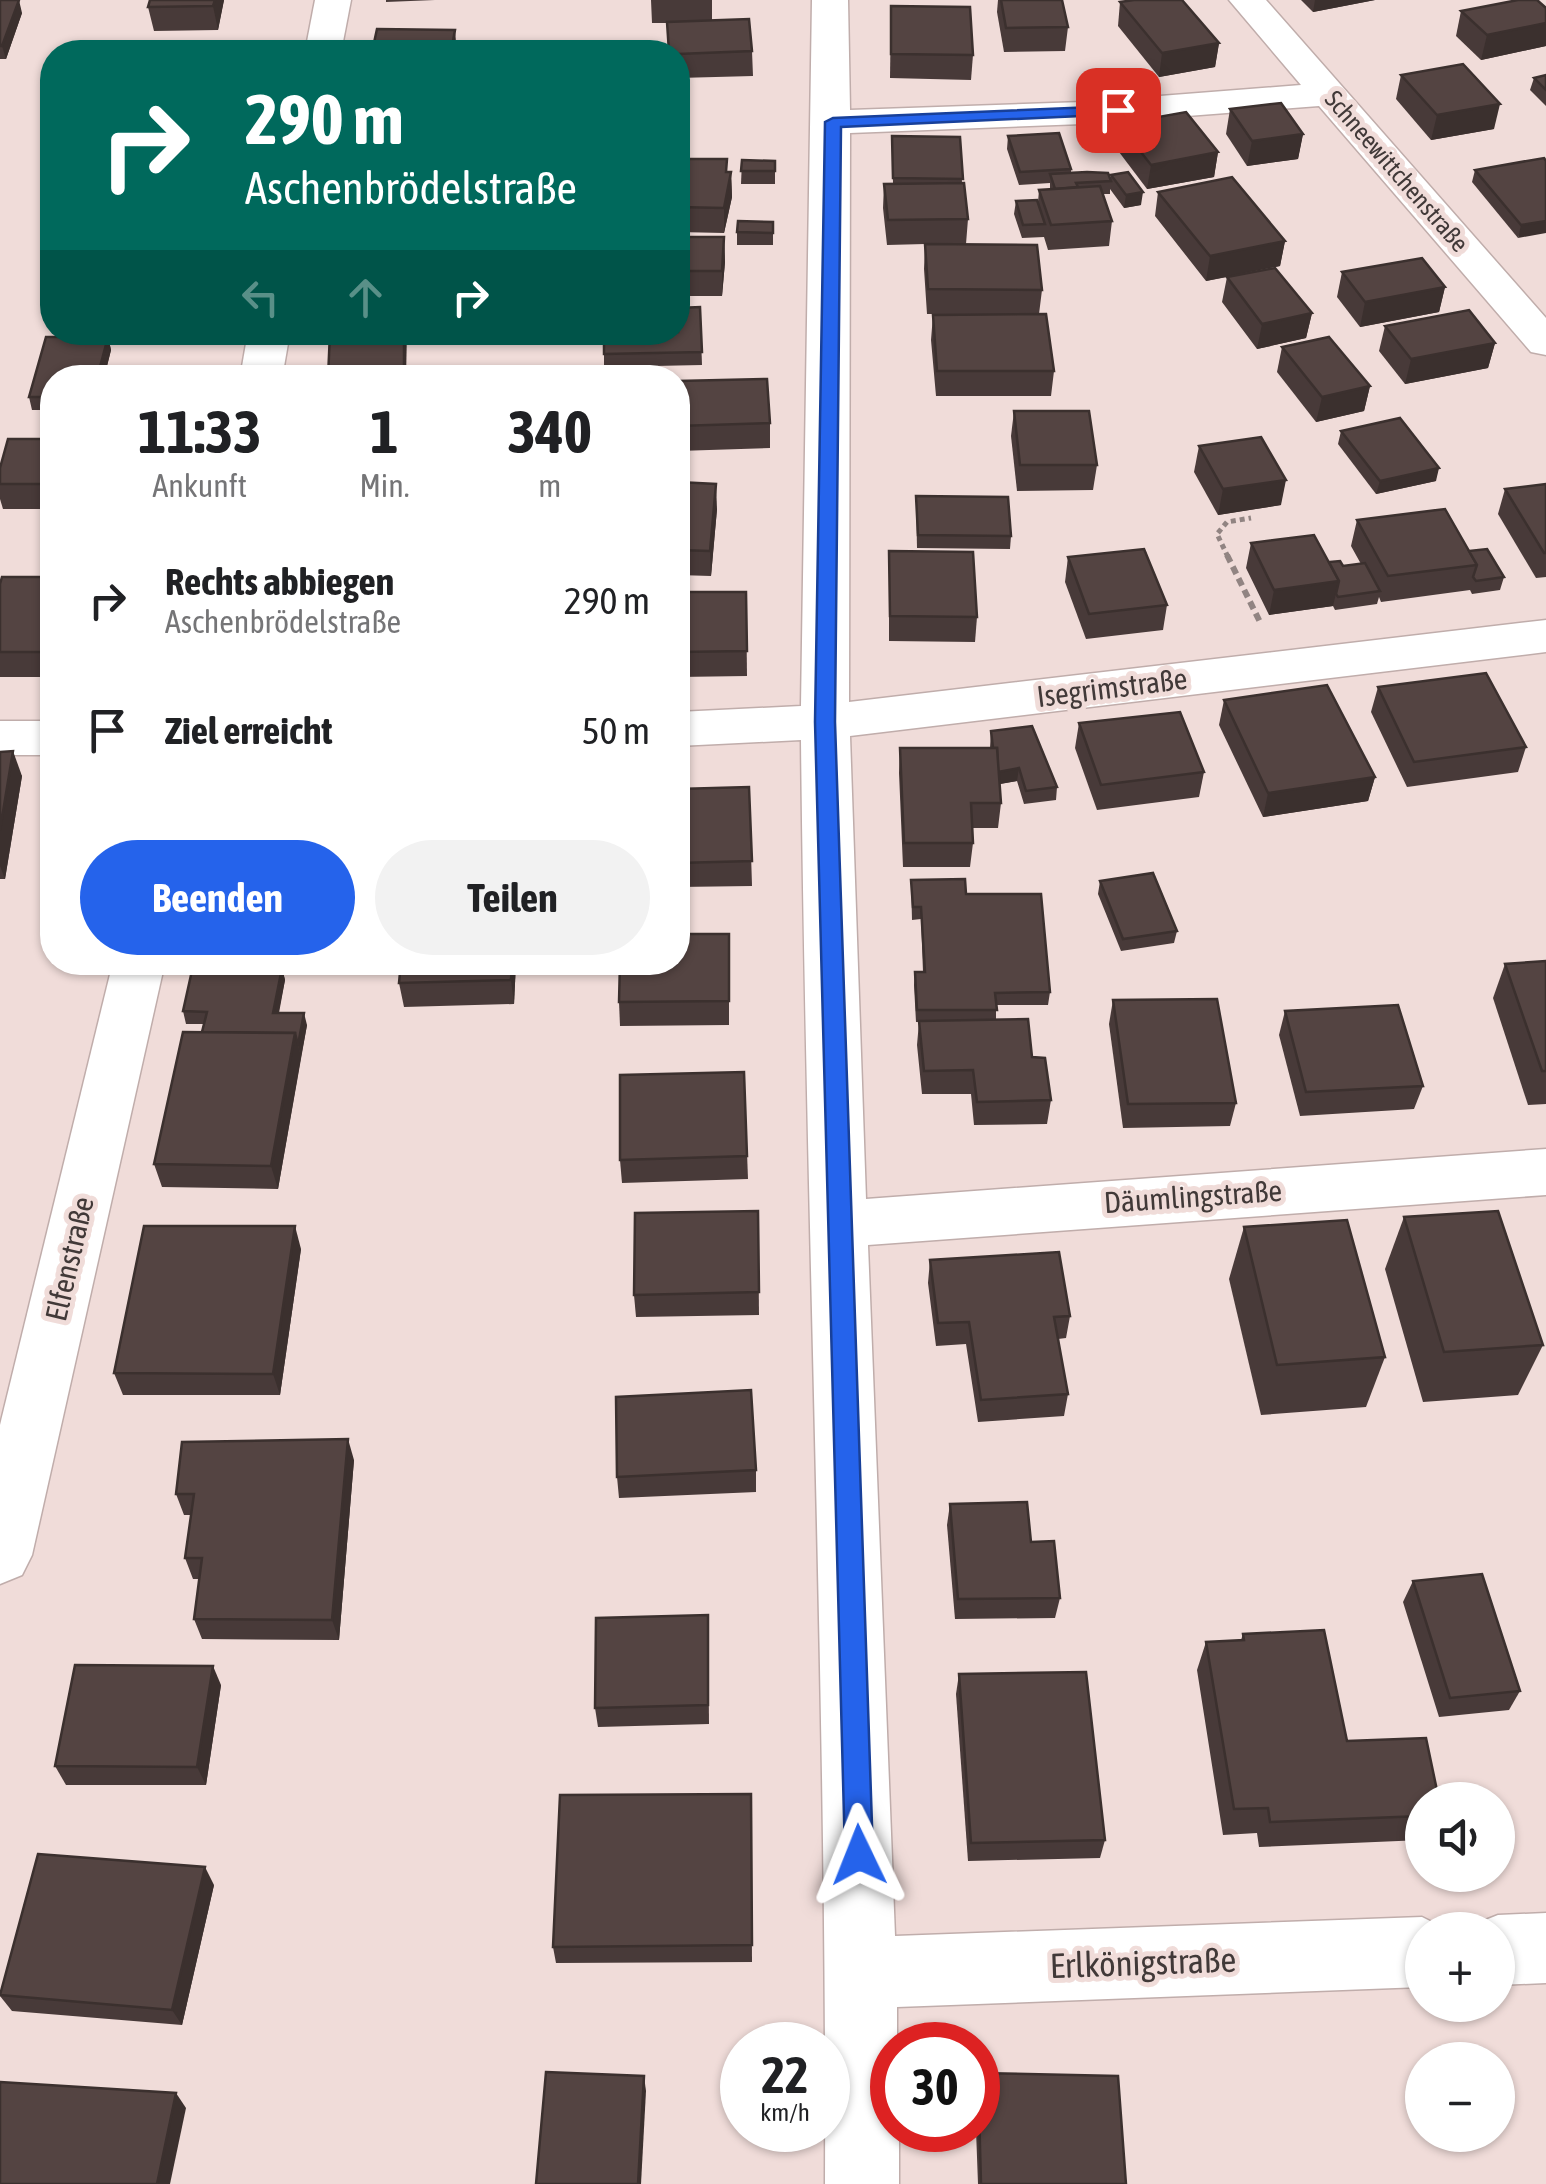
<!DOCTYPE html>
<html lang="de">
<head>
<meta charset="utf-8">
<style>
	body { margin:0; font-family:"Asap Condensed",sans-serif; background:#f2f2f2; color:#202124; height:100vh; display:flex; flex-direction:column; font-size:38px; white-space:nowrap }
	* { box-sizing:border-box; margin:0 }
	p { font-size:32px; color:#757577 }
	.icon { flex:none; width:55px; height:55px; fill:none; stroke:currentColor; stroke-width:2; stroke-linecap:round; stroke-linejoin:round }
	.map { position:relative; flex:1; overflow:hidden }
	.drawer { position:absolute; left:40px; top:365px; width:650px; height:610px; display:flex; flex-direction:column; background:#fff; border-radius:40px; box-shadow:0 2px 8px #0004 }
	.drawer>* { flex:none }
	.top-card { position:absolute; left:40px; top:40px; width:650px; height:305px; border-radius:40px; box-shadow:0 2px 8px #0004; background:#00695c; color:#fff; overflow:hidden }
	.tools { position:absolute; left:1405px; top:1782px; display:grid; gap:20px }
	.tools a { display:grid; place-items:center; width:110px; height:110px; border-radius:50%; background:#fff; box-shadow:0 2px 8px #0004; font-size:50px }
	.speed { position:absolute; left:720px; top:2022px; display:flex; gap:20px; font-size:50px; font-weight:700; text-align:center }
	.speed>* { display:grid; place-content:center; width:130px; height:130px; border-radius:50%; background:#fff; box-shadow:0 2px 8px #0004; line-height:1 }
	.speed small { font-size:25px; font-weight:400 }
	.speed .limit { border:15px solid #d22; background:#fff; color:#111 }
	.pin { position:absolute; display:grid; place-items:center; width:85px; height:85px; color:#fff; margin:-42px; border-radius:20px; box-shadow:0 5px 15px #0006 }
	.me { position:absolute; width:110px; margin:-55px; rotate:358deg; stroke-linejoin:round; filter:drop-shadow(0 0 8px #0008) }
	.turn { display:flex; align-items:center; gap:35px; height:210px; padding:0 40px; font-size:45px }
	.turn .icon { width:130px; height:130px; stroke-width:2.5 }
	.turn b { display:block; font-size:70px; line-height:85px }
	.lanes { display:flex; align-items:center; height:95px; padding:0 40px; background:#0003; justify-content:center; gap:50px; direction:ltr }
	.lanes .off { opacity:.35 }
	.eta { display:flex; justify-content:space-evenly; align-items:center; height:170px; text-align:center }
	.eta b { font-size:60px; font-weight:700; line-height:70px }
	.cta { display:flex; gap:20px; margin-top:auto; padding:20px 40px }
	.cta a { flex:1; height:115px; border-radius:60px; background:#2563eb; color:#fff; font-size:40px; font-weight:700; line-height:115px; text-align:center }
	.cta a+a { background:#f2f2f2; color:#202124 }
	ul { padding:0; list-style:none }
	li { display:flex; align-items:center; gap:30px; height:130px; padding:0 40px }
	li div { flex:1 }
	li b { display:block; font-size:38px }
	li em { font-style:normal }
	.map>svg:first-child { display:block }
</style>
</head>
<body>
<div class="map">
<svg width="1546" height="2184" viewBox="0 0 1546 2184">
	<rect width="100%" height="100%" fill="#f0dcd9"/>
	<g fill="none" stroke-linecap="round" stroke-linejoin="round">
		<!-- street casing -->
		<g stroke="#c0adab" stroke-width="3">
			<g id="street">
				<polygon points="315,0 351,0 341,52 305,52"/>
				<path d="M812,0H848L850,110L1083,102L1301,85L1229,0H1266L1546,318V355L1531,352L1319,106L1083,124L850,133L849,702L1546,620V652L850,736L866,1199L1546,1149V1195L868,1245L895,1936L1422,1917L1448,1930H1422V1987L897,2007V2045H892V2130H899V2184H825C827,1711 806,1220 801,740L678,746V712L801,706Z"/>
				<polygon points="248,332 290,332 282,378 240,378"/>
				<rect x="0" y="721" width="52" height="34"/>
				<polygon points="113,962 165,962 32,1555 22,1575 0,1584 0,1425"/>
				<polygon points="1546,1913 1546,1983 1498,1985 1498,1930 1471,1930 1473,1925 1498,1915"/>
			</g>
		</g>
		<!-- path-far1 -->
		<polyline stroke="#918482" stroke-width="5" stroke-dasharray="5 4" stroke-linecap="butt" points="1228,557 1217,534 1227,522 1251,518"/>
		<!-- path -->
		<polyline stroke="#918482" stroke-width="6" stroke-dasharray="8 5" stroke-linecap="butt" points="1227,555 1260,622"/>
		<!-- street -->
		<use href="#street" fill="#fff" fill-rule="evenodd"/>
	</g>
	<!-- wall -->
	<g fill="#483a39">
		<polygon points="0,0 22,13 6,59 0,59"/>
		<polygon points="150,0 224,0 218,30 154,31 148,7"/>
		<polygon points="386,0 435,0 386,2"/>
		<polygon points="651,0 712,0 712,20 752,51 753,76 678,78 678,52 669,52 667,23 652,23"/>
		<polygon points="998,0 1062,0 1068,27 1065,51 1004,52 997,12"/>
		<polygon points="1301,0 1375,0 1313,12"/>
		<polygon points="1120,2 1219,43 1215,67 1159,77 1118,26"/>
		<polygon points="891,6 973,55 971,80 890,78"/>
		<polygon points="1546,8 1546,46 1481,60 1456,36 1461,11"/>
		<polygon points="1401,75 1494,129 1431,140 1396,99"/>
		<polygon points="1546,75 1546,106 1530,90 1534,78"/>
		<polygon points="1230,109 1303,134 1298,159 1247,166 1226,134"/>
		<polygon points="1119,124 1218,152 1214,177 1147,189 1116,148"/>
		<polygon points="892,136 960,137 962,183 968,219 966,244 1042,290 1039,314 1054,371 1051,396 936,396 931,340 933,315 966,314 927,314 924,269 925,244 887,245 883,208 884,184 893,183"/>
		<polygon points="1008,136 1071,169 1071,173 1110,178 1111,175 1141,205 1124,208 1110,189 1110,194 1103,194 1112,221 1109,246 1048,250 1044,237 1022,238 1014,214 1016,201 1038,202 1039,190 1050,189 1050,183 1019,185 1007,149"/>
		<polygon points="678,159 731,172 732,197 724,233 678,232"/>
		<polygon points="742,160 775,161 775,184 741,184"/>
		<polygon points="1546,161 1518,238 1472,182 1475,170"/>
		<polygon points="1158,192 1285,241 1280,266 1234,275 1312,313 1306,338 1257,349 1222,302 1227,277 1206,281 1155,216"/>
		<polygon points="773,222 773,245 737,245 737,232"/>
		<polygon points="678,237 724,237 725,262 722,296 678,296"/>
		<polygon points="1342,272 1445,287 1439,312 1360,327 1337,297"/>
		<polygon points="700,307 702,365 604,367 604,354"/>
		<polygon points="1385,326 1495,343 1488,368 1405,384 1379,351"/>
		<polygon points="46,337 108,337 111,350 104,378 52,378 52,410 32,410 29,397"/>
		<polygon points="1282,347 1370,386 1364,411 1316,422 1277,372"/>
		<polygon points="678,381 770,423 770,448 678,451"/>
		<polygon points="1014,411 1097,465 1093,490 1017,491 1011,436"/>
		<polygon points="1341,431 1436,481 1376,494 1338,444"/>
		<polygon points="52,439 52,509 3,509 0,499 0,468"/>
		<polygon points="1199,446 1281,505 1218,515 1194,472"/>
		<polygon points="678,482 717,509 711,576 678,575"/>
		<polygon points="1546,484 1546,577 1536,578 1498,514 1505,489"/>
		<polygon points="916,496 1011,536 1010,549 917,548"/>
		<polygon points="1357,520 1469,551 1504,577 1500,590 1472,594 1470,590 1381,602 1379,597 1377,604 1335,610 1333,606 1269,615 1246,568 1251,543 1343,566 1361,564 1351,546"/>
		<polygon points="889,551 977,617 975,642 889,641"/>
		<polygon points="1068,557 1167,605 1163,630 1086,639 1065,582"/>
		<polygon points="52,577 52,677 0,677 0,584"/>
		<polygon points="678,592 746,592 747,676 678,677"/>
		<polygon points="1378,687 1526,747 1518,772 1407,787 1371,712"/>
		<polygon points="1224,700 1375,777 1368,801 1263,817 1219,725"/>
		<polygon points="1079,723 1204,772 1199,797 1097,810 1075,748"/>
		<polygon points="991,731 1057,787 1056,800 1024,804 1017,781 999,784 1001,803 998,828 972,828 973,843 970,867 903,867 899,773 900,748 990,748"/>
		<polygon points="0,752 22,776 5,879 0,879"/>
		<polygon points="749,787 752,886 678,887 678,789"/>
		<polygon points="911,880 966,894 1050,992 1048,1005 996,1005 996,1019 1032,1057 1051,1100 1047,1124 974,1125 971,1094 922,1094 917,1045 919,1022 916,1022 914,985 915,972 923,972 921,919 912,920"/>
		<polygon points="1100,881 1177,931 1174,943 1121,951 1098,894"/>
		<polygon points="729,934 729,1025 620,1026 619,1002"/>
		<polygon points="1546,961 1546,1104 1528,1105 1493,998 1505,964"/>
		<polygon points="516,962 514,1004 404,1007 399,983"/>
		<polygon points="282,968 285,980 279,1013 307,1025 278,1189 162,1187 154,1164 204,1024 186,1024 183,1011"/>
		<polygon points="1113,1000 1236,1103 1230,1126 1123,1128 1109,1024"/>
		<polygon points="1285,1011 1423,1086 1414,1109 1300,1116 1279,1035"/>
		<polygon points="744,1072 748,1179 622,1183 620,1160"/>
		<polygon points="758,1211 759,1315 636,1317 634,1295"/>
		<polygon points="1404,1217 1543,1345 1518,1395 1423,1402 1385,1269"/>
		<polygon points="1244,1227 1385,1357 1366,1407 1261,1415 1229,1279"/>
		<polygon points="301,1249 280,1395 123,1395 114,1373"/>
		<polygon points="930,1260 1070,1316 1066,1338 1058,1339 1068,1394 1064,1416 978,1422 966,1344 936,1346 928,1283"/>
		<polygon points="354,1460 339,1640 202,1639 194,1619 199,1579 193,1579 185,1558 191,1515 184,1515 176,1494"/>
		<polygon points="756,1470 756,1492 619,1498 617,1477"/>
		<polygon points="950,1504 1031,1542 1060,1598 1055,1618 955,1619 947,1525"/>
		<polygon points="1413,1581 1520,1691 1509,1710 1439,1717 1403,1602"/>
		<polygon points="708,1615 709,1724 598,1727 595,1708"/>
		<polygon points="1243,1634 1347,1741 1422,1800 1422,1840 1259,1847 1257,1833 1223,1835 1197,1670 1206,1642 1241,1640"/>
		<polygon points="959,1674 1105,1840 1100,1858 968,1861 956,1694"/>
		<polygon points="221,1685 206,1785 66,1785 55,1766"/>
		<polygon points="751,1794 752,1962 556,1963 553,1947"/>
		<polygon points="214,1885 182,2025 12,2011 0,1996"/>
		<polygon points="978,2073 1126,2184 978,2184 976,2130 978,2130"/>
	</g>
	<!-- shaded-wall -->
	<g fill="#3b302e">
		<polygon points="19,0 22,13 6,59 2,46"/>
		<polygon points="215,0 224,0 218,30 213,6"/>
		<polygon points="1315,0 1375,0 1313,12"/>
		<polygon points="1546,23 1546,46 1481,60 1487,35"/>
		<polygon points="455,30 456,42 455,52 451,52"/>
		<polygon points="1219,43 1215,67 1159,77 1162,53"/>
		<polygon points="1500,104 1494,129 1431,140 1437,115"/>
		<polygon points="1303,134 1298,159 1247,166 1252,141"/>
		<polygon points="1218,152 1214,177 1147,189 1151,165"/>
		<polygon points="727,159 727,184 731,172 732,197 724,233 724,208"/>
		<polygon points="1143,192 1141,205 1124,208 1126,195"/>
		<polygon points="1546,221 1546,233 1518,238 1521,225"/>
		<polygon points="724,237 725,262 722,296 722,271"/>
		<polygon points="1285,241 1280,266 1206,281 1210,256"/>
		<polygon points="1445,287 1439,312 1360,327 1365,302"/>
		<polygon points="1312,313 1306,338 1257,349 1262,324"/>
		<polygon points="404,332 407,332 406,378 404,378"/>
		<polygon points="108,337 111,350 104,378 97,378"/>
		<polygon points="1495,343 1488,368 1405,384 1411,359"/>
		<polygon points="1370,386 1364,411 1316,422 1322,397"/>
		<polygon points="1439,468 1436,481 1376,494 1380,481"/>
		<polygon points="1286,480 1281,505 1218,515 1223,489"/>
		<polygon points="716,484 717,509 711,576 710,551"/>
		<polygon points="1339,581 1333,606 1269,615 1274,590"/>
		<polygon points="13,751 22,776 5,879 0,866 0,830"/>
		<polygon points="1019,768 1017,781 995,785 996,772"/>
		<polygon points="1375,777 1368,801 1263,817 1268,793"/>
		<polygon points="512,962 516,962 514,1004 511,980"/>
		<polygon points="282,968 285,980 276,1025 273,1013"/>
		<polygon points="304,1013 307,1025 301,1057 298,1045"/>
		<polygon points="295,1033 301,1057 278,1189 271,1166"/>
		<polygon points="295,1226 301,1249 280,1395 273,1374"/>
		<polygon points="348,1439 354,1460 339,1640 332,1620"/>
		<polygon points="213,1666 221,1685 206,1785 197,1767"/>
		<polygon points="205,1867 214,1885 182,2025 172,2010"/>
		<polygon points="644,2076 646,2091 641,2184 638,2184"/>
		<polygon points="176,2093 186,2108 170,2184 157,2184"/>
	</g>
	<!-- building -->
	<g fill="#544442" stroke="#3b302e" stroke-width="2.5">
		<polygon points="0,0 19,0 2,46 0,46"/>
		<polygon points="150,0 215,0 213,6 148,7"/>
		<polygon points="1001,0 1062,0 1068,27 1006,28"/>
		<polygon points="1134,0 1182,0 1219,43 1162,53 1120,2"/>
		<polygon points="1518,0 1537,0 1546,8 1546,23 1487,35 1461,11"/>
		<polygon points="891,6 970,7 973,55 891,54"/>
		<polygon points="749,19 752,51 678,54 669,52 667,22"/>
		<polygon points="377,29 455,30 451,52 372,52"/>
		<polygon points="101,45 195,46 193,52 98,52"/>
		<polygon points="1463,64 1500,104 1437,115 1401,75"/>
		<polygon points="1546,75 1546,90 1534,78"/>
		<polygon points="1281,103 1303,134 1252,141 1230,109"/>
		<polygon points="1186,112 1218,152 1151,165 1119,124"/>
		<polygon points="1059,133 1071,169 1020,172 1008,136"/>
		<polygon points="892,136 960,137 963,179 893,178"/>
		<polygon points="1544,158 1546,161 1546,221 1521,225 1475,170"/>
		<polygon points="678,159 727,159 726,172 731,172 724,208 678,207"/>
		<polygon points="742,160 775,161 775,171 741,171"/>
		<polygon points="1087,172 1108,173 1111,181 1076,183 1078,187 1055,189 1050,174"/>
		<polygon points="1128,172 1143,192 1126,195 1111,175"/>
		<polygon points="1232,177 1285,241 1210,256 1158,192"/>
		<polygon points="964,183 968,219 888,220 884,184"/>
		<polygon points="1100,186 1112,221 1051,225 1039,190"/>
		<polygon points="1037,200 1045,224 1023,225 1016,201"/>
		<polygon points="738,221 773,222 773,233 737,232"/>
		<polygon points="678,237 724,237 722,271 678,271"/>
		<polygon points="925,244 1037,245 1042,290 928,289"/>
		<polygon points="1422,258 1445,287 1365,302 1342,272"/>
		<polygon points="1275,268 1312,313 1262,324 1227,277"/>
		<polygon points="700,307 702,352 604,354 604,332 678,332 678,308"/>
		<polygon points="1469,310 1495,343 1411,359 1385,326"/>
		<polygon points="1046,314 1054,371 937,371 933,315"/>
		<polygon points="330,332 404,332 404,376 328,378"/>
		<polygon points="46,337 108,337 97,378 52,378 52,397 29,397"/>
		<polygon points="1329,337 1370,386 1322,397 1282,347"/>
		<polygon points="767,379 770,423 678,426 678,381"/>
		<polygon points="1014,411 1089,411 1097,465 1020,465"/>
		<polygon points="1400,418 1439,468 1380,481 1341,431"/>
		<polygon points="1261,437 1286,480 1223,489 1199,446"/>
		<polygon points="8,439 52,439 52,484 0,484 0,468"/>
		<polygon points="678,482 716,484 710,551 678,550"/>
		<polygon points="1546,484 1546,553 1544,553 1505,489"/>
		<polygon points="916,496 1008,497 1011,536 918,535"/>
		<polygon points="1445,509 1477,565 1388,576 1357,520"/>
		<polygon points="1314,535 1339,581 1274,590 1251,543"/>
		<polygon points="1144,549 1167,605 1089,614 1068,557"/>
		<polygon points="1487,549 1504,577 1476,581 1473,577 1477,565 1469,551"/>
		<polygon points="889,551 973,552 977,617 890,616"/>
		<polygon points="1340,561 1343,566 1365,563 1380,591 1338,597 1336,594 1339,581 1329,562"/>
		<polygon points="2,577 52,577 52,652 0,652 0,584"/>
		<polygon points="678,592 746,592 747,651 678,652"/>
		<polygon points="1486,673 1526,747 1414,762 1378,687"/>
		<polygon points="1327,685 1375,777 1268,793 1224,700"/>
		<polygon points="1180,712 1204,772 1101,785 1079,723"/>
		<polygon points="1032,726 1057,787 1026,791 1019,768 998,772 997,748 993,748 991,731"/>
		<polygon points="900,748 997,748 1001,803 971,803 973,843 904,843"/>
		<polygon points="13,751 0,830 0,752"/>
		<polygon points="749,787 752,861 678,863 678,789"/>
		<polygon points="1153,873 1177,931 1123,939 1100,881"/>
		<polygon points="965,879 966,894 1041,894 1050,992 995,993 997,1010 917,1010 915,972 925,972 921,907 913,907 911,880"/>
		<polygon points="678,934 729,934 729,1001 619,1002 620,962 678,962"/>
		<polygon points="1546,961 1546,1071 1542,1071 1505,964"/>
		<polygon points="401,962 512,962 511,980 399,983"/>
		<polygon points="193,966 282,968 273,1013 304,1013 298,1045 295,1033 202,1032 207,1012 183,1011"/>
		<polygon points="1217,999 1236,1103 1128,1104 1113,1000"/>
		<polygon points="1398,1005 1423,1086 1306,1092 1285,1011"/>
		<polygon points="1028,1019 1032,1057 1045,1058 1051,1100 977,1102 973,1070 924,1071 919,1021"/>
		<polygon points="183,1032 295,1033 271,1166 154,1164"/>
		<polygon points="744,1072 747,1156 620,1160 620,1075"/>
		<polygon points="758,1211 759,1292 634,1295 635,1213"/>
		<polygon points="1498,1211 1543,1345 1444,1352 1404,1217"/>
		<polygon points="1347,1220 1385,1357 1277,1365 1244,1227"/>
		<polygon points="144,1226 295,1226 273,1374 114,1373"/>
		<polygon points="1059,1252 1070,1316 1054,1317 1068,1394 981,1400 969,1322 938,1323 930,1260"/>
		<polygon points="751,1390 756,1470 617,1477 616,1397"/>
		<polygon points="348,1439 332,1620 194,1619 202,1558 185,1558 194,1494 176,1494 182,1442"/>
		<polygon points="1027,1502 1031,1542 1054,1541 1060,1598 958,1599 950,1504"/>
		<polygon points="1482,1574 1520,1691 1450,1698 1413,1581"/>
		<polygon points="708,1615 708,1705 595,1708 596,1618"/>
		<polygon points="1324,1630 1347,1741 1426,1738 1439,1800 1422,1800 1422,1816 1270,1822 1268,1808 1234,1809 1206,1642 1244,1640 1243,1634"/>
		<polygon points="75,1665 213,1666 197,1767 55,1766"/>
		<polygon points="1086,1672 1105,1840 971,1843 959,1674"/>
		<polygon points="751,1794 752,1945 553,1947 560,1795"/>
		<polygon points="38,1854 205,1867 172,2010 0,1995"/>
		<polygon points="546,2072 644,2076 638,2184 536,2184"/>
		<polygon points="978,2073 1118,2076 1126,2184 981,2184"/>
		<polygon points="0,2082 176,2093 157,2184 0,2184"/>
	</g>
	<!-- route -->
	<polygon fill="#2563eb" stroke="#184099" stroke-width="2.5" points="1118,106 1126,110 1124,114 841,127 835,722 873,1855 869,1865 859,1869 849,1865 845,1855 815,722 825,122 833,118"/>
	<g text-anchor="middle" stroke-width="10" stroke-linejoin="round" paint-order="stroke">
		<!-- far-street labels -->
		<g font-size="25" fill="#413938" stroke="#f0dcd9">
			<text transform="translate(1397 171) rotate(49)" y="9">Schneewittchenstraße</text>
		</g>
		<!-- street labels -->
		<g font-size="30" fill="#413938" stroke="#f0dcd9">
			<text transform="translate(1112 688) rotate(-7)" y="10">Isegrimstraße</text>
			<text transform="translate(1193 1197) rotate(-4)" y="10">Däumlingstraße</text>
			<text transform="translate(70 1259) rotate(-77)" y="10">Elfenstraße</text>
		</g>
		<!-- near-street labels -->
		<g font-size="35" fill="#413938" stroke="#f0dcd9">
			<text transform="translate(1143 1963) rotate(-2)" y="12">Erlkönigstraße</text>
		</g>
	</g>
</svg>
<div class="tools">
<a><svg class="icon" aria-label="sound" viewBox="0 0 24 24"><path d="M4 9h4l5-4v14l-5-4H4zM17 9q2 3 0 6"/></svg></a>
<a>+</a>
<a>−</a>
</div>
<div class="speed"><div>22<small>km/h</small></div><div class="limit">30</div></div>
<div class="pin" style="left:1118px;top:110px;background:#d93025"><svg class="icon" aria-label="arrive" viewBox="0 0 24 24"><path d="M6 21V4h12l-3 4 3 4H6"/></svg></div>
<svg class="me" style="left:859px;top:1855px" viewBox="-20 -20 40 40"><path d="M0-17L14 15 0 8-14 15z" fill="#2563eb" stroke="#fff" stroke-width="4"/></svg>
<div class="top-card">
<div class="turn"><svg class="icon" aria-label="right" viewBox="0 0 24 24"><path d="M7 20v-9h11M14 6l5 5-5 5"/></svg><div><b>290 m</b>Aschenbrödelstraße</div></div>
<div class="lanes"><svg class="icon off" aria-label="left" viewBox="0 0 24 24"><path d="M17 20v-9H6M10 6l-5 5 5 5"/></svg><svg class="icon off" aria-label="ahead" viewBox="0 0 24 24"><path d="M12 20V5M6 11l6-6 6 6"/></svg><svg class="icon" aria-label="right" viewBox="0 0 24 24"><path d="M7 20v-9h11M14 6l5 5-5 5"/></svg></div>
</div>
<section class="drawer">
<div class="eta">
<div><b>11:33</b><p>Ankunft</p></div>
<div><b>1</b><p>Min.</p></div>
<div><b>340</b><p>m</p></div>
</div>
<ul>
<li><svg class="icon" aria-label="right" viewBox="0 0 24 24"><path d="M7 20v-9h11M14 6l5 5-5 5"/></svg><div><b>Rechts abbiegen</b><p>Aschenbrödelstraße</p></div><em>290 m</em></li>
<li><svg class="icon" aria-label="arrive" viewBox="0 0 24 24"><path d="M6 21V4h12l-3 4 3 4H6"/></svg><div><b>Ziel erreicht</b></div><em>50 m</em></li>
</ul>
<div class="cta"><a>Beenden</a><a>Teilen</a></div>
</section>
</div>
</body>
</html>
